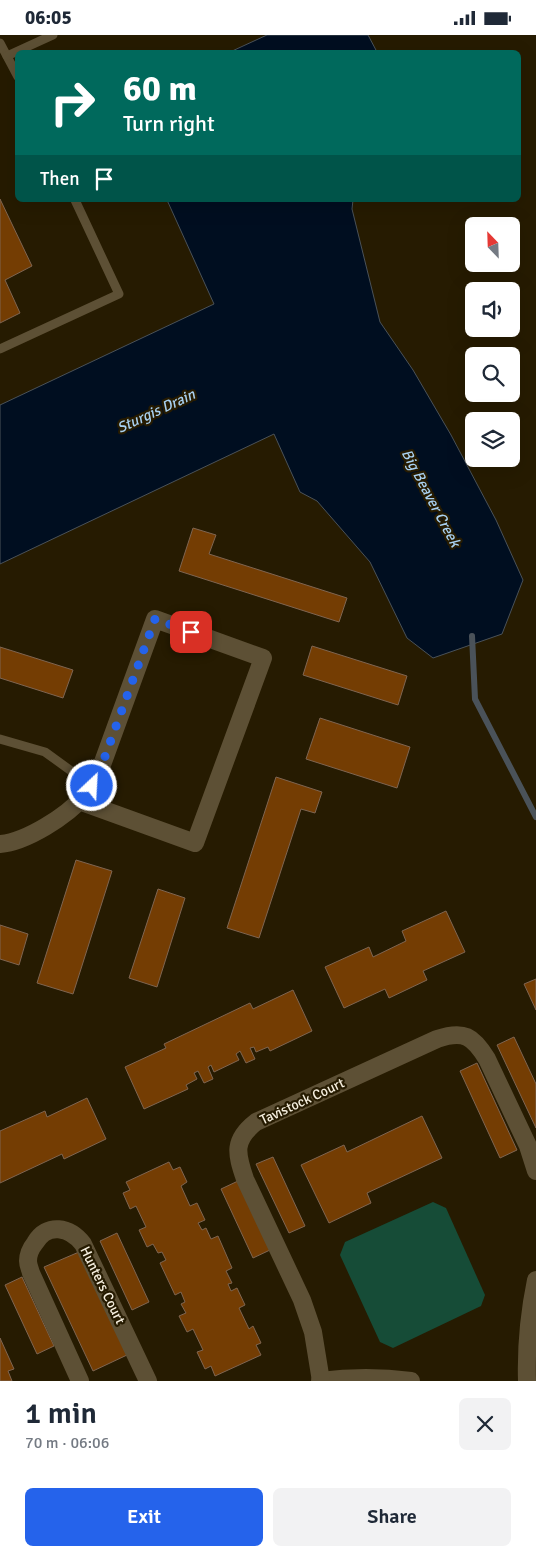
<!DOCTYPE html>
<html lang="en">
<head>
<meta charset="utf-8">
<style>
	body { margin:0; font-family:Signika,sans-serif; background:#f2f2f3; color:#1f2937; height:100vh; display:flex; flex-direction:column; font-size:19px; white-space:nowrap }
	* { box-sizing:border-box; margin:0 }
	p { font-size:16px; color:#747a83 }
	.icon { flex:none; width:28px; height:28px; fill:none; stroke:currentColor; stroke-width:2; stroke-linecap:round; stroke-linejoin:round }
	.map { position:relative; height:1346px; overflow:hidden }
	.panel { display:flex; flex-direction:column; background:#fff; flex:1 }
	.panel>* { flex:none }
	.banner { position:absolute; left:15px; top:15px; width:506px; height:152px; border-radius:8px; box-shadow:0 5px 20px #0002; background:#00695c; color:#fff; overflow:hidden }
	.needle { width:32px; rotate:337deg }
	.fabs { position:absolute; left:465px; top:182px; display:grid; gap:10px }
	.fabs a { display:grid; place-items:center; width:55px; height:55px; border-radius:8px; background:#fff; box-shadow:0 5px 20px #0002; font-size:25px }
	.pin { position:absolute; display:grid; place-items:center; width:42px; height:42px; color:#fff; margin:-21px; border-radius:10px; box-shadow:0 2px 8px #0006 }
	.me { position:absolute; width:55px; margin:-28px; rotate:25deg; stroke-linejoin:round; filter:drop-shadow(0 0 4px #0008) }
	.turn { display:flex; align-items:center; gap:18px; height:105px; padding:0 25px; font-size:22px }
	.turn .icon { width:65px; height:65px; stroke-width:2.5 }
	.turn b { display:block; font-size:35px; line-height:42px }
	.then { display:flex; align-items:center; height:48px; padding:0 25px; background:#0003; gap:10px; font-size:19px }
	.round { display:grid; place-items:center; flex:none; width:52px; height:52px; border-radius:8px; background:#f2f2f3 }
	.headline { display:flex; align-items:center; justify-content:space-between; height:85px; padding:0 25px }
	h1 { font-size:30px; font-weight:600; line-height:38px }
	.primary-button { display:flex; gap:10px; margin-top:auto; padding:10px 25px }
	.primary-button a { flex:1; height:58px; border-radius:8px; background:#2563eb; color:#fff; font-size:20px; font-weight:600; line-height:58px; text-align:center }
	.primary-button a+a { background:#f2f2f3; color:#1f2937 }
	.status { display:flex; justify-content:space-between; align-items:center; height:35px; padding:0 25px; background:#fff; direction:ltr }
	.status svg { height:14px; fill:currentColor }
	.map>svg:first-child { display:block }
</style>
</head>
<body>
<div class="status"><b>06:05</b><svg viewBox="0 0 49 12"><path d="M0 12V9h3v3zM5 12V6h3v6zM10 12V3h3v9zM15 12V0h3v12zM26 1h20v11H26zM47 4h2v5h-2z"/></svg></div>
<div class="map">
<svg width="536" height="1346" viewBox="0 0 536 1346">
	<rect width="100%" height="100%" fill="#261b01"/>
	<!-- green -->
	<polygon fill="#164c37" points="433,1167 446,1173 485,1260 481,1271 393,1313 380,1307 340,1220 345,1207"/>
	<!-- water -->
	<g fill="#000e20" stroke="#4a5259">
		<polygon points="267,0 368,0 377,17 230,17"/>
		<polygon points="167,165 353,165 352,174 380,287 413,335 451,400 496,485 523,545 502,599 433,623 407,603 370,527 317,466 300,457 274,399 0,529 0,370 214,269"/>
	</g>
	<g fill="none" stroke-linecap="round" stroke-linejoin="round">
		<!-- stream -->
		<polyline stroke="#4a5259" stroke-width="6" points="472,601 475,664 536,782"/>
	</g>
	<!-- building -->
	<g fill="#743d03" stroke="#7f6551">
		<polygon points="0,164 32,231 5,245 20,278 0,288"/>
		<polygon points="193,493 216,500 209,519 347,563 339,587 179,536"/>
		<polygon points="312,611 407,641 398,670 303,640"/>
		<polygon points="0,612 73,635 63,663 0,643"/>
		<polygon points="320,683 410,712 397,753 306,724"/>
		<polygon points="276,742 322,757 315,778 301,774 259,903 227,893"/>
		<polygon points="76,825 112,836 73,959 37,948"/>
		<polygon points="158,854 185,863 157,952 129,943"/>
		<polygon points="446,876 465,917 423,936 427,945 389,963 385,954 344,973 325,932 369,912 373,922 406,906 402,896"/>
		<polygon points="0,890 28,899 19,930 0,924"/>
		<polygon points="536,944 536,975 524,949"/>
		<polygon points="293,955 312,996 270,1016 268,1012 256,1017 254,1012 250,1013 255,1024 246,1028 240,1016 236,1019 239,1025 214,1037 211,1030 208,1032 213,1044 204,1048 198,1036 194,1038 197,1044 186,1050 188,1054 144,1074 125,1032 166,1013 164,1009 250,968 253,974"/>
		<polygon points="514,1002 536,1049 536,1093 497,1010"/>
		<polygon points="477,1028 517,1115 500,1123 460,1036"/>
		<polygon points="87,1063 106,1104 64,1124 62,1119 0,1148 0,1096 45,1076 47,1082"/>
		<polygon points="422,1081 442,1123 367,1158 371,1168 329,1188 301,1130 344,1110 347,1117"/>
		<polygon points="273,1122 305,1191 289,1198 256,1129"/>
		<polygon points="169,1127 173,1135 180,1132 187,1147 181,1151 190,1171 197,1168 205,1185 198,1188 202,1195 206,1193 211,1204 218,1201 232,1233 226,1236 232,1248 228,1249 231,1256 237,1253 245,1270 239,1273 249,1294 253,1291 261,1308 256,1310 261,1320 215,1341 211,1331 205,1334 197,1317 203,1315 193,1294 187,1297 179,1281 186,1278 181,1269 185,1267 181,1257 175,1260 160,1228 166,1225 162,1217 158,1218 153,1209 147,1212 139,1195 146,1192 136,1171 130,1174 123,1158 130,1155 126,1147"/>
		<polygon points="238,1146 270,1215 253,1223 221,1154"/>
		<polygon points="117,1198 149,1267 132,1275 100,1206"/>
		<polygon points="79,1217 127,1320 93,1336 44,1232"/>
		<polygon points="22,1242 54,1311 37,1319 5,1250"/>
		<polygon points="0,1303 14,1334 8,1336 12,1346 0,1346"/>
	</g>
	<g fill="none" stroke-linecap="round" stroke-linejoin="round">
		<!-- service -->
		<g stroke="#5d5035" stroke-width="9">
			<polyline points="0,8 18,42"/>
			<polyline points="7,21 53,0"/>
			<polyline points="0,314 119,259 75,165"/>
			<polyline points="0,704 45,717 92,751"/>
		</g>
		<!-- minor -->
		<g stroke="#5d5035" stroke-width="18">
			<path d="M0,809C26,807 67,781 84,761C90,754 94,746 99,738L155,584L263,623L195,808L79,766"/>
			<path d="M80,1346L31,1238C30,1234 28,1230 28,1226C28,1219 31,1213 35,1208C47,1187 70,1192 83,1209L148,1346"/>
			<path d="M320,1346C351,1342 381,1342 411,1346"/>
			<path d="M321,1346L313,1297L302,1265L245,1144C236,1118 233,1105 256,1087L437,1004C464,995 473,1001 487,1024L528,1111L536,1136"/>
			<path d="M527,1346C526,1312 529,1279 536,1245"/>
		</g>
	</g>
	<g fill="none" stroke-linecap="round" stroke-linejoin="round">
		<!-- route -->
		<polyline stroke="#2563eb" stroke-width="9" stroke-dasharray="0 16.2" points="92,751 99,738 155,584 191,597"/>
	</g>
	<g text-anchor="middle" stroke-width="4.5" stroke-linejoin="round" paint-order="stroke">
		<!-- street labels -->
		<g font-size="14" fill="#f6efdf" stroke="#261b01">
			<text transform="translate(302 1066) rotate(-25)" y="5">Tavistock Court</text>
			<text transform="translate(103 1250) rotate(64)" y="5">Hunters Court</text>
		</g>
		<!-- water labels -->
		<g font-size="15" font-style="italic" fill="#a9d1f1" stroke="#261b01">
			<text transform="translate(156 376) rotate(-25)" y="5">Sturgis Drain</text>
			<text transform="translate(431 463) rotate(62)" y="5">Big Beaver Creek</text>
		</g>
	</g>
</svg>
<div class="fabs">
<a><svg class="needle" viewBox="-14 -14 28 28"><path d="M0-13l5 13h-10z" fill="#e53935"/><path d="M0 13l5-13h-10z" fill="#747a83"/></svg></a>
<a><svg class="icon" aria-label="sound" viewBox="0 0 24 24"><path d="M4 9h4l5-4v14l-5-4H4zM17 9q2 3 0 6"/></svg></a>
<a><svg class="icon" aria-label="search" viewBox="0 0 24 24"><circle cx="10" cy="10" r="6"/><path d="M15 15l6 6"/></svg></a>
<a><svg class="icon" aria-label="layers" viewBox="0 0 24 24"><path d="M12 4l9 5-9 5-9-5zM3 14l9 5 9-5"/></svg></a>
</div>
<div class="pin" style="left:191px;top:597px;background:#d93025"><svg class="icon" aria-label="arrive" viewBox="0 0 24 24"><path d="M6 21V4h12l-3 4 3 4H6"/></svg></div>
<svg class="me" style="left:92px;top:751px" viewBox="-20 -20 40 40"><circle r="17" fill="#2563eb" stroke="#fff" stroke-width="3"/><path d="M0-11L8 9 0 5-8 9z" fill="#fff"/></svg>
<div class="banner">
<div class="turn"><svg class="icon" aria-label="right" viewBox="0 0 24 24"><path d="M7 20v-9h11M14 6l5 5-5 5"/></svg><div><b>60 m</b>Turn right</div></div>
<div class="then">Then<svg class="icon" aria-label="arrive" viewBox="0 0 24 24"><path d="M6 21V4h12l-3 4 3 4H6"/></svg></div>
</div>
</div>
<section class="panel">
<div class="headline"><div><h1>1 min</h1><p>70 m · 06:06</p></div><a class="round"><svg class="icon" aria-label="close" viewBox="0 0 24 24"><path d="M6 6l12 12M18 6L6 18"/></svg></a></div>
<div class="primary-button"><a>Exit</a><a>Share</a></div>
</section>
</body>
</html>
